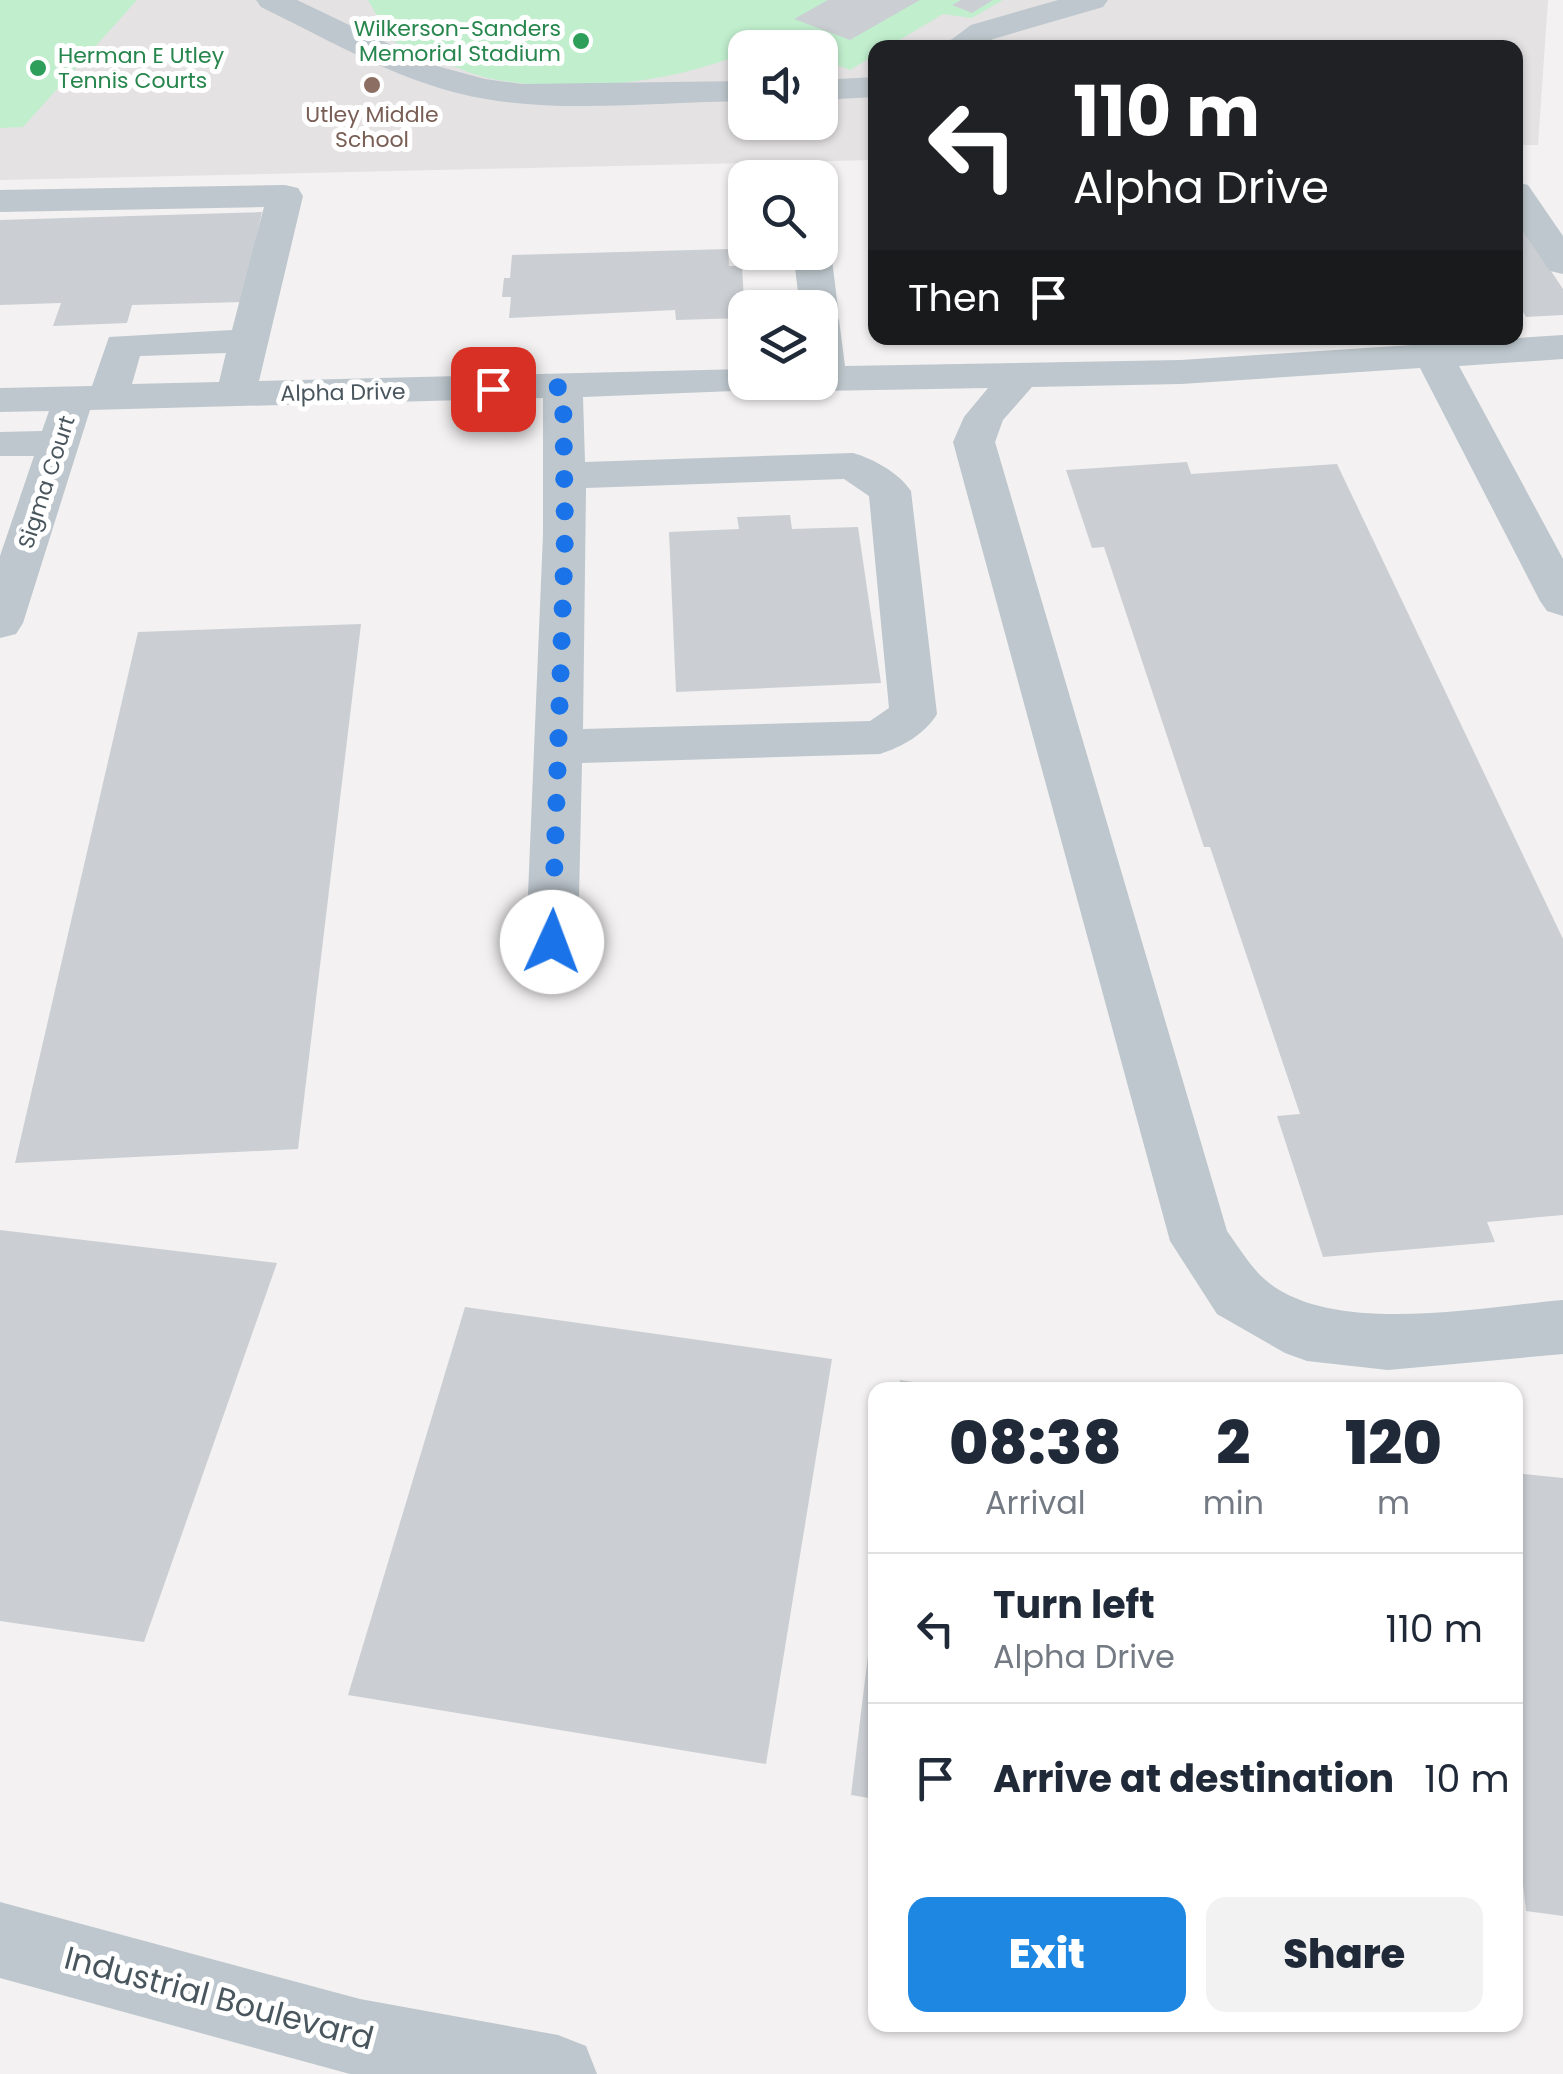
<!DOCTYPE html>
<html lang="en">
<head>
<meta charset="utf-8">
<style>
	body { margin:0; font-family:Poppins,sans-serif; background:#f2f2f3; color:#1f2937; height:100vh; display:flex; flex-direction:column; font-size:38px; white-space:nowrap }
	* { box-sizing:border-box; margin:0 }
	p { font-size:32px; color:#747a83 }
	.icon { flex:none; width:55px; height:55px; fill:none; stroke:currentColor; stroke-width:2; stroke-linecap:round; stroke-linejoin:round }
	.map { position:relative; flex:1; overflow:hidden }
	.drawer { position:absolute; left:868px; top:1382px; width:655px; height:650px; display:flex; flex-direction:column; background:#fff; border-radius:20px; box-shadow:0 2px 8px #0004 }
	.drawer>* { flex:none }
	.guide { position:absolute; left:868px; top:40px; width:655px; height:305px; border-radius:20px; box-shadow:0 2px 8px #0004; background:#202124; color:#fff; overflow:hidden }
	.buttons { position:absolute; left:728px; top:30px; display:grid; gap:20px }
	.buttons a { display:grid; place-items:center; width:110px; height:110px; border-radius:20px; background:#fff; box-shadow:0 2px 8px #0004; font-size:50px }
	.pin { position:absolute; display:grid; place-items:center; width:85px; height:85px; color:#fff; margin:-42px; border-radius:20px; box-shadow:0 5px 15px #0006 }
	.me { position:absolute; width:110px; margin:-55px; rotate:2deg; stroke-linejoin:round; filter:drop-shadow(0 0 8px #0008) }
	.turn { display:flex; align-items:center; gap:35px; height:210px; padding:0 40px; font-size:45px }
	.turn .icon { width:130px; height:130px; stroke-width:2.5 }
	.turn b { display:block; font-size:70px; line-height:85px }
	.then { display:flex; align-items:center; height:95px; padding:0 40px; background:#0003; gap:20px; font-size:38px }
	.eta { display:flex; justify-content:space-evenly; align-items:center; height:170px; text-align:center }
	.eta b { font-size:60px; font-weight:800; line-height:70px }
	.action { display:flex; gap:20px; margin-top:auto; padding:20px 40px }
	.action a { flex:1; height:115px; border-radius:20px; background:#1d87e1; color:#fff; font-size:40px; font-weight:800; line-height:115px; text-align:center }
	.action a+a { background:#f2f2f3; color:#1f2937 }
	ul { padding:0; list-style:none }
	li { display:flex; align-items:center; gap:30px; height:150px; padding:0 40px; border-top:2px solid #e0e1e3 }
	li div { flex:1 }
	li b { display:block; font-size:38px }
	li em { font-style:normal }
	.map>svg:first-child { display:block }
</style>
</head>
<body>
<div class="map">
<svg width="1563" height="2074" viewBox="0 0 1563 2074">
	<rect width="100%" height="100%" fill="#f3f1f1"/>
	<!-- education -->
	<path fill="#e4e2e3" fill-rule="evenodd" d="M0,0H1548L1538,145H1515V48H875V160L0,180ZM745,48H820V122H745Z"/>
	<!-- green -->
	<g fill="#c1efce">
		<polygon points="0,0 137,0 23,127 0,128"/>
		<path d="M368,0H1003L972,18L943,14L888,47L875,48V55L850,70L820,58V48L791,47L771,40L745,48V52C674,84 560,95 484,77C455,69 426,53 397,43L391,40Z"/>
	</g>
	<!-- building -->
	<g fill="#cbcfd3">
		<polygon points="828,0 920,0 850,40 794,19"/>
		<polygon points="961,0 993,0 972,13 952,5"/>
		<polygon points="262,212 243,302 132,305 127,323 53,326 61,303 0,305 0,220"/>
		<polygon points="1515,226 1521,226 1563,289 1563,315 1526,317 1522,310 1515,311"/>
		<polygon points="728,249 729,266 742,266 745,318 676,320 675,310 509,318 511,297 502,297 504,278 510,278 512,255"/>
		<polygon points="1187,462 1191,474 1337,464 1563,939 1563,1215 1487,1222 1495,1242 1323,1257 1277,1116 1300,1114 1210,847 1204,847 1104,547 1092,548 1066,470"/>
		<polygon points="790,515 792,529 858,527 881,683 676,692 669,532 739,529 737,517"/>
		<polygon points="361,624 298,1149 15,1163 138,632"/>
		<polygon points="0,1230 277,1263 144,1642 0,1621"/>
		<polygon points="465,1307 832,1359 766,1764 348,1695"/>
		<polygon points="900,1380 955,1388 955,1390 899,1390"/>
		<polygon points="1515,1473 1563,1478 1563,1916 1526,1911 1515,1814"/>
		<polygon points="873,1614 875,1614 875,1799 851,1795"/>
	</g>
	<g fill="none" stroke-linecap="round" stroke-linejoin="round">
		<!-- minor -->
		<g fill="#bdc7cd" fill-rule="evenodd">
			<path d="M256,0H297L433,65L485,79L522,84L745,81V101C664,102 565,113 486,99C406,86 333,42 261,7Z"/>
			<polygon points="1058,0 1108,0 1103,7 993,39 979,48 940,48 971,25"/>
			<polygon points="875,77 875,97 820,100 820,80"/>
			<polygon points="1515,182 1528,185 1563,236 1563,274 1550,271 1515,220"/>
			<path d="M285,185L298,188L303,196L259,381L745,369V382H764L759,390L583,397L585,462L853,453C874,459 899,473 911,491L937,714C925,734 902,747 880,754L582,763L578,942L571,956L552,962L533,956L526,942L543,534V398L90,410L23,623L16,634L0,638V556L34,456H0V432L42,431L49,411L0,412V388L92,386L109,337L232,330L264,207L0,212V190ZM226,353L219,382L132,384L140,356ZM844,479L869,496L889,708L870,721L583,729L586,488Z"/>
			<path d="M820,243L831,252L838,308L835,313L839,320L845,366L1181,360L1563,335V359L1459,366L1563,559V616L1547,611L1540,601L1420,368L1181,384L1032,387L1003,420L995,442L1227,1231C1237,1245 1247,1261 1259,1274C1322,1339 1480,1307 1563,1300V1354L1388,1370L1307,1361L1285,1353L1217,1314L1170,1241L953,442L964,417L988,388L820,391L806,388L802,382H820V308H800L793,252H820Z"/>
			<polygon points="0,1902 360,1999 558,2035 586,2046 597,2074 350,2074 0,1978"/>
		</g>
	</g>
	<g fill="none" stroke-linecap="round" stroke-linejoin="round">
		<!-- route -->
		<polyline stroke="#1a73e8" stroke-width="18" stroke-dasharray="0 32.4" points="493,389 563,387 565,534 552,942"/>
	</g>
	<!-- markers -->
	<g fill="#2e9e5b" stroke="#fff" stroke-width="4">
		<circle cx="581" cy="41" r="10"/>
		<circle cx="38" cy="68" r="10"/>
	</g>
	<circle fill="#8d6e63" stroke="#fff" stroke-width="4" cx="372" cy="85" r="10"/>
	<g text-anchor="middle" stroke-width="10" stroke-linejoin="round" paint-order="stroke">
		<!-- far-leisure labels -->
		<g font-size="22" fill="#27864d" stroke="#fff" text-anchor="end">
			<text x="561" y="36">Wilkerson-Sanders<tspan x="561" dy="25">Memorial Stadium</tspan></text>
			<text x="58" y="63" text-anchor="start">Herman E Utley<tspan x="58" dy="25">Tennis Courts</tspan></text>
		</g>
		<!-- far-education labels -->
		<g font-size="22" fill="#785e54" stroke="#fff">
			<text x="372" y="122">Utley Middle<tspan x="372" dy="25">School</tspan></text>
		</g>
		<!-- far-street labels -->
		<g font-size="22" fill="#49565e" stroke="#fff">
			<text transform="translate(343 392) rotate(-1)" y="8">Alpha Drive</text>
			<text transform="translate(46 482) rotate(-72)" y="8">Sigma Court</text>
		</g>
		<!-- near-street labels -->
		<g font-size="32" fill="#49565e" stroke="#fff">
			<text transform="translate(219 1998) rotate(15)" y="11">Industrial Boulevard</text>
		</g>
	</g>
</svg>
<div class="buttons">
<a><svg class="icon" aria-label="sound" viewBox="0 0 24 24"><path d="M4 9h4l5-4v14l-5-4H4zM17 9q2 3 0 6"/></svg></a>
<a><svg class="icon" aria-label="search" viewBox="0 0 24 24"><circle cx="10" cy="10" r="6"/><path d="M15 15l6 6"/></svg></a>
<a><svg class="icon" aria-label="layers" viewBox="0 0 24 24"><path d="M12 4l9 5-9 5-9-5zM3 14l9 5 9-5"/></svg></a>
</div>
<div class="pin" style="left:493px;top:389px;background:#d93025"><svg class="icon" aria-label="arrive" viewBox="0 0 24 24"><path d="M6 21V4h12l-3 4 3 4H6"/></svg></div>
<svg class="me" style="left:552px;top:942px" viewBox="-20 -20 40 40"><circle r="19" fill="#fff"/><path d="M0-13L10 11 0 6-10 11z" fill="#1a73e8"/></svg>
<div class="guide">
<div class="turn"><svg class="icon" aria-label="left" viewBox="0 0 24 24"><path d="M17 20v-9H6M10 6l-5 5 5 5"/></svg><div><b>110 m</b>Alpha Drive</div></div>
<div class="then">Then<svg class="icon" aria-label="arrive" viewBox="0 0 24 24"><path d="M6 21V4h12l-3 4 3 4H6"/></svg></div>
</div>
<section class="drawer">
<div class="eta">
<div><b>08:38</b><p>Arrival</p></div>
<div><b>2</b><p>min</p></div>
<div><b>120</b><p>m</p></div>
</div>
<ul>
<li><svg class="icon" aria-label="left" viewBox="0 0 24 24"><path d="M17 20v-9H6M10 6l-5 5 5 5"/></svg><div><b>Turn left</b><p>Alpha Drive</p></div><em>110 m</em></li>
<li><svg class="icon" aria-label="arrive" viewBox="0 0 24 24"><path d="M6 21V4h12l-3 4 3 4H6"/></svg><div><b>Arrive at destination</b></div><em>10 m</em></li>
</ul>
<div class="action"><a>Exit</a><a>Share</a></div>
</section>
</div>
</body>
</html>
